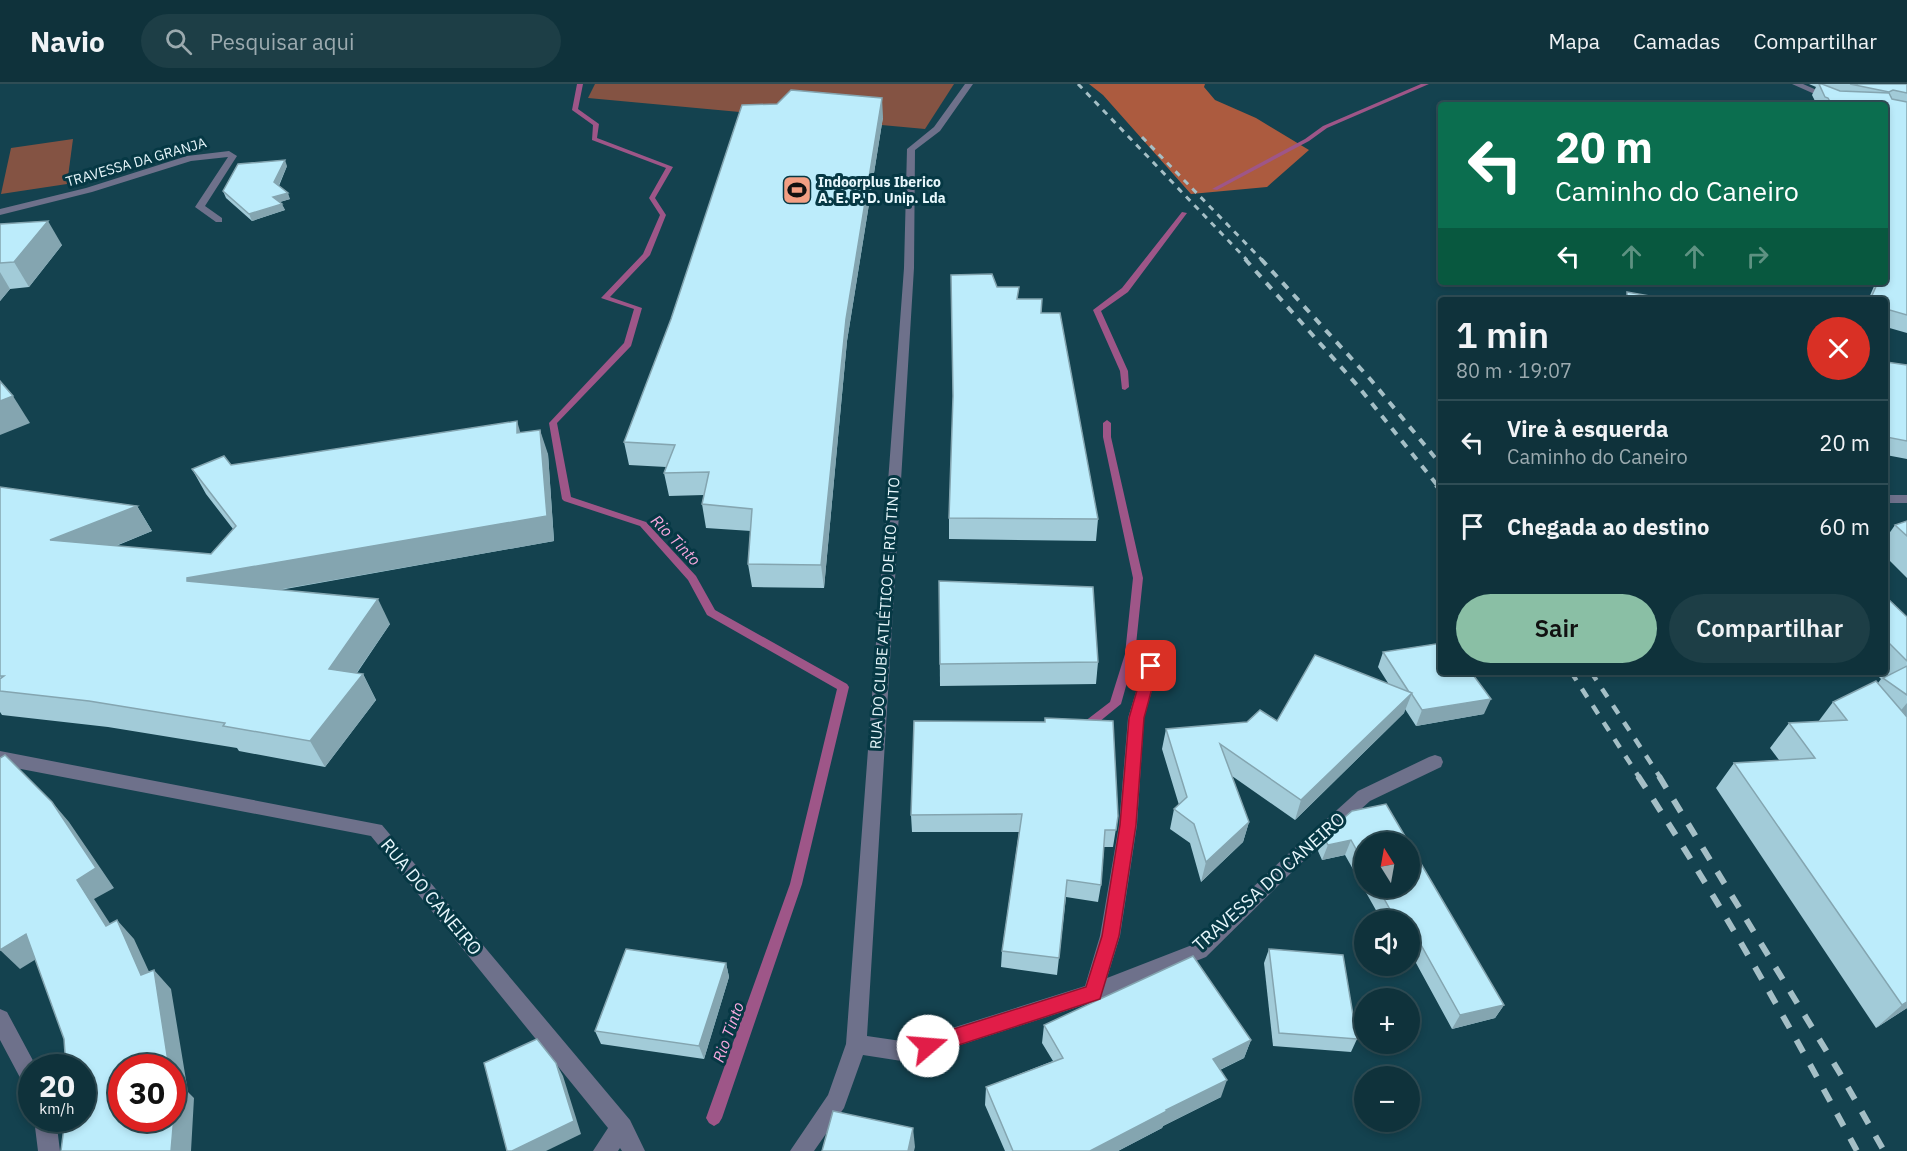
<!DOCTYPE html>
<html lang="pt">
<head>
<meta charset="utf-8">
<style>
	body { margin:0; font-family:"IBM Plex Sans",sans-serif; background:#1d3e46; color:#f1f3f6; height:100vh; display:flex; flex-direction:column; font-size:22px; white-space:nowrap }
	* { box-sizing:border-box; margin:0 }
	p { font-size:20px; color:#9baaaf }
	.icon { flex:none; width:33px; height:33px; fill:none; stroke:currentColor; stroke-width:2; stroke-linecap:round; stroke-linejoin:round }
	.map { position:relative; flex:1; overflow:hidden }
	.side { position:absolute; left:1438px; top:213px; width:450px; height:378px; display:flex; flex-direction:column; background:#0f323b; border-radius:6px; box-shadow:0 3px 9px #0003,0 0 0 2px #2f4d55 }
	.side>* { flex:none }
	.hud { position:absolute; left:1438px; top:18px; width:450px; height:183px; border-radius:6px; box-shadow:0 3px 9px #0003,0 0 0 2px #2f4d55; background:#0b6e4f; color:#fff; overflow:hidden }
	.needle { width:39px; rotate:349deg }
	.controls { position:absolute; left:1354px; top:748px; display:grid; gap:12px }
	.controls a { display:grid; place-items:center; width:66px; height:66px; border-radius:50%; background:#0f323b; box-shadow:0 3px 9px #0003,0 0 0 2px #2f4d55; font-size:30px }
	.speed { position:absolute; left:18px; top:970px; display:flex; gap:12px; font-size:30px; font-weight:700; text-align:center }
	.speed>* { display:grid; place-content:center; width:78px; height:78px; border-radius:50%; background:#0f323b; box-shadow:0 3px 9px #0003,0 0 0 2px #2f4d55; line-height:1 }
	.speed small { font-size:15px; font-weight:400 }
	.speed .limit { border:9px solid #d22; background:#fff; color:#111 }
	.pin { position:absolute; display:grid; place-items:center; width:51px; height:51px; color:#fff; margin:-26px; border-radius:12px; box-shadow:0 3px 9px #0006 }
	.me { position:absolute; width:66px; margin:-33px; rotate:72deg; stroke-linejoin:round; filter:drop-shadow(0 0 4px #0008) }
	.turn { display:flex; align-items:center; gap:21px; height:126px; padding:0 18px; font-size:27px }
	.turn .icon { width:78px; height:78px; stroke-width:2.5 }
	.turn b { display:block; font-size:42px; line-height:51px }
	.lanes { display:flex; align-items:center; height:57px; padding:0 18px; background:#0003; justify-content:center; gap:30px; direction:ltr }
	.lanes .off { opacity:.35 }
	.round { display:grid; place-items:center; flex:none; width:63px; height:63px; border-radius:32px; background:#1d3e46 }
	.headline { display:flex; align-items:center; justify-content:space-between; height:102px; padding:0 18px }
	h1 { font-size:36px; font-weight:600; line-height:45px }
	.action { display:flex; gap:12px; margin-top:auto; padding:12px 18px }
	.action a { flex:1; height:69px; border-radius:36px; background:#8abfa5; color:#111; font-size:24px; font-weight:600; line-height:69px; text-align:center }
	.action a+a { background:#1d3e46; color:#f1f3f6 }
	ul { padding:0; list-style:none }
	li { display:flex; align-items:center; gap:18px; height:84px; padding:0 18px; border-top:2px solid #2f4d55 }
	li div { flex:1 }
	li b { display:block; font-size:22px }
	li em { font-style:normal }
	header { display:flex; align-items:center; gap:36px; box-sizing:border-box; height:84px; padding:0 30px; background:#0f323b; border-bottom:2px solid #2f4d55 }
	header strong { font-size:28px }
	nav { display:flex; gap:33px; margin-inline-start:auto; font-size:21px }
	.search { width:420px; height:54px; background:#1d3e46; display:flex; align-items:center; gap:15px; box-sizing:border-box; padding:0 21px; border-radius:33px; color:#9baaaf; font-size:22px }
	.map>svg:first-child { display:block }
</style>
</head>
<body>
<header>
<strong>Navio</strong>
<div class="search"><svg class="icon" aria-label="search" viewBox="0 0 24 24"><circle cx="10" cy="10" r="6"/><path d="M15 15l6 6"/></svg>Pesquisar aqui</div>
<nav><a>Mapa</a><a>Camadas</a><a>Compartilhar</a></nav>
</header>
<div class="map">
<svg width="1907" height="1067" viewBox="0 0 1907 1067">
	<rect width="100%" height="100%" fill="#14424f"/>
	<!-- green -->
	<g fill="#845343">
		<polygon points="595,0 954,0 925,45 588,14"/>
		<polygon points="73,55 67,100 1,110 11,64"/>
	</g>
	<!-- forest -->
	<polygon fill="#ac5b3f" points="1089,0 1205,0 1204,3 1215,16 1256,34 1309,66 1267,103 1191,110 1103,11"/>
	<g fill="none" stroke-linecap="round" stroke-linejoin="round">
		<!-- stream -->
		<g fill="#9e5688" fill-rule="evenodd">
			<polygon points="577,0 583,0 578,25 599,40 597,54 673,83 655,114 666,131 650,171 610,213 642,224 631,262 557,339 571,413 646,438 696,492 715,526 847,600 849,603 802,800 722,1034 719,1039 714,1042 709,1039 706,1034 790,800 837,605 707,531 688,496 640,442 564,417 562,415 549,339 624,259 634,225 601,214 643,170 660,131 649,114 666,84 592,56 593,41 572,26"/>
			<polygon points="1421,0 1429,0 1327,44 1309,57 1217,106 1212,105 1305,55 1323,42"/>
			<polygon points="1182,128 1187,129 1128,208 1101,227 1128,287 1129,303 1125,306 1122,305 1120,287 1093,226 1122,204"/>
			<polygon points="1107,336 1111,339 1111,353 1143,494 1135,570 1121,620 1088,647 1080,647 1078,644 1080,641 1110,618 1125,570 1133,494 1103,353 1103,339"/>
		</g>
		<!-- minor -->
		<g fill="#6e718b" fill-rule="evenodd">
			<polygon points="965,0 973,0 940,47 915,66 914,184 867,952 908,958 1085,902 1100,852 1119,741 1128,634 1145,578 1157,578 1159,582 1144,634 1137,741 1120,852 1107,894 1192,861 1287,771 1358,707 1429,673 1435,671 1441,673 1443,678 1441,683 1370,717 1299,781 1206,873 1093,918 908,978 863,971 844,1024 814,1067 790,1067 828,1011 846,960 904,184 907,65 934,43"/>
			<polygon points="1792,0 1803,0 1835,14 1828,16"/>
			<polygon points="229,67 237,72 205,122 222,134 222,138 216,138 195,123 228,73 191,77 92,108 0,131 0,125 86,104 187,72"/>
			<rect x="1886" y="411" width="21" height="8"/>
			<polygon points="0,667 382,741 630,1036 645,1067 622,1067 620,1064 618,1067 593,1067 608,1044 371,752 0,681"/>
			<polygon points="0,925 7,928 37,984 32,984 32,1006 25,1003 0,956"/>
			<polygon points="34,1035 56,1035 60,1067 38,1067"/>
		</g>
		<!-- rail-far3 -->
		<g stroke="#a5bfc6" stroke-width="3" stroke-dasharray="6 6" stroke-linecap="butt">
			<polyline points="1078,0 1247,176"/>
			<polyline points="1142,53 1262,176"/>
		</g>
		<!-- rail-far2 -->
		<g stroke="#a5bfc6" stroke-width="4" stroke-dasharray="8 8" stroke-linecap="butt">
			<polyline points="1245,175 1357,301 1438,402"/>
			<polyline points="1261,175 1371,296 1442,382"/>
		</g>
		<!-- rail-far1 -->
		<g stroke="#a5bfc6" stroke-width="4.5" stroke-dasharray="10 10" stroke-linecap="butt">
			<polyline points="1436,401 1442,408"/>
			<polyline points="1571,588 1639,693"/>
			<polyline points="1591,588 1660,693"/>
		</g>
		<!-- rail -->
		<g stroke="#a5bfc6" stroke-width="6" stroke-dasharray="14 14" stroke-linecap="butt">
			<path d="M1638,692C1717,813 1789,940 1857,1067"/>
			<polyline points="1659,692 1841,991 1884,1067"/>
		</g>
	</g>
	<!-- wall -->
	<g fill="#a2cbd8">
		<polygon points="1809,0 1907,0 1907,249 1886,243 1886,216 1868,216 1875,200 1864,198 1886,198 1886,21 1817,21 1812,11 1816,3"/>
		<polygon points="883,33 847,257 824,504 752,503 748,480 751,447 706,444 702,420 704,411 669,412 664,389 666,383 629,381 624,358"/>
		<polygon points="287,82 279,102 290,115 280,118 285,126 252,137 226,114 223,107"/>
		<polygon points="0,140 62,161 29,203 10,205 0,217"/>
		<polygon points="997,203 1019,215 1041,229 1098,435 1096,457 949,455 949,434 953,319"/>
		<polygon points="1886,278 1907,281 1907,375 1886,371"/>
		<polygon points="520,349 548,370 554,457 280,506 390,540 357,589 363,590 376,616 325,683 239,667 237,664 108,643 2,631 0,628 0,403 137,422 152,447 116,462 211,470 233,445 206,410 192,385"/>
		<polygon points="1907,437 1907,494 1886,473 1886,454 1895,441"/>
		<polygon points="939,497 1098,578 1096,600 940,602"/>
		<polygon points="1886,513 1907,533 1907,924 1876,944 1716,704 1734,679 1779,676 1770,664 1789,639 1818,638 1833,618 1878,599 1881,595 1874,588 1886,588"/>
		<polygon points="1383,568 1484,630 1416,642 1405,625 1404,629 1295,736 1232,692 1249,738 1243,758 1201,798 1190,759 1170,745 1174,725 1179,721 1162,665 1166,645 1277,637 1388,599 1378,583"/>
		<polygon points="914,637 1118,732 1113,763 1104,763 1101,801 1098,818 1066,813 1057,891 1001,883 1002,867 1019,748 912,748 911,731"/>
		<polygon points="1352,727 1365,759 1365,804 1410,804 1504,921 1495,934 1452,945 1410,868 1410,837 1382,837 1345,771 1322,776 1318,767 1323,752"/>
		<polygon points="1269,865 1357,955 1351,968 1273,962 1264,879"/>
		<polygon points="726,879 729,893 704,975 601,960 595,947"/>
		<polygon points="1044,941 1251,956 1244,974 1220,986 1221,1013 1163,1042 1162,1044 1118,1067 1005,1067 985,1021 986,1003 1053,977 1042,959"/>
	</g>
	<!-- shaded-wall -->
	<g fill="#84a5b0">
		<polygon points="882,14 883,33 847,257 824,504 821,481 846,235"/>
		<polygon points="285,76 287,82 277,105 274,98"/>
		<polygon points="288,109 290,115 276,119 273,113"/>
		<polygon points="282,120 285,126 252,137 249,130"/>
		<polygon points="48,137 62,161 29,203 14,178"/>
		<polygon points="0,188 10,205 0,217"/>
		<polygon points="13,312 30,339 0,351 0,317"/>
		<polygon points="517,337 524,361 517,349"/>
		<polygon points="540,346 548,370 554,457 203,519 187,497 187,494"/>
		<polygon points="137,422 152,447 68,481 50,456"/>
		<polygon points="378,515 390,540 342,610 329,585"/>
		<polygon points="363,590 376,616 325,683 310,657"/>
		<polygon points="1412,609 1404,629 1295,736 1301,716"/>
		<polygon points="1491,615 1484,630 1416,642 1422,626"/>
		<polygon points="1907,619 1907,632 1891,638"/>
		<polygon points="52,718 69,738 114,804 94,815 124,861 106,842 77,796"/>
		<polygon points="1249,738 1243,758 1201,798 1206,778"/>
		<polygon points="1351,756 1345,771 1322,776 1328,761"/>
		<polygon points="1406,834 1404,837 1395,837 1396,836"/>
		<polygon points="117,836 134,855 157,905 154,886 171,905 188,1008 194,1014 191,1067 171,1067 172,984 169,984 141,891"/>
		<polygon points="26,850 46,869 20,885 0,866"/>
		<polygon points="726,879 729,893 704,975 699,962"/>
		<polygon points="1907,918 1907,924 1876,944 1902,921"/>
		<polygon points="1504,921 1495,934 1452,945 1460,931"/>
		<polygon points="1251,956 1244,974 1207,992 1213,975"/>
		<polygon points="556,979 563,992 581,1050 546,1067 512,1067"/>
		<polygon points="1227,996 1221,1013 1163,1042 1162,1044 1118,1067 1090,1067 1166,1026"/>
		<polygon points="913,1044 915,1063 914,1067 908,1067"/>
	</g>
	<!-- building -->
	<g fill="#bcecfb" stroke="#84a5b0" stroke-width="1.5">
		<polygon points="1819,0 1822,0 1840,7 1889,9 1892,15 1907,18 1907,231 1886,225 1886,216 1870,216 1878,198 1886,198 1886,21 1832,21 1828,14 1825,13"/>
		<polygon points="1850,0 1907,0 1907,9 1893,6 1889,8"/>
		<polygon points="791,6 882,14 846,235 821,481 748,480 752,425 702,420 709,388 664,389 675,361 624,358 671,235 742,21 777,20"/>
		<polygon points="285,76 274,98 288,109 273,113 282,120 249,130 223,107 238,80"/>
		<polygon points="48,137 14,178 0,179 0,140"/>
		<polygon points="992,190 997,203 1019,203 1017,215 1042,215 1041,229 1060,229 1098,435 949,434 953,312 951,191"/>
		<polygon points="1627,208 1672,216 1627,216"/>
		<polygon points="1886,278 1907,281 1907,357 1886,353"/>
		<polygon points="0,297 13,312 0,317"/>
		<polygon points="517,337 517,349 540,346 547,432 187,494 187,497 378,515 329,585 363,590 310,657 223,642 225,639 89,617 0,607 0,595 4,592 0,592 0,403 137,422 50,456 211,470 236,442 192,385 224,372 231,381"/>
		<polygon points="1907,437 1907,452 1895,441"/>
		<polygon points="939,497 1093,503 1098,578 940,580"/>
		<polygon points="1886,513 1907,533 1907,577 1886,556"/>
		<polygon points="1442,559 1442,588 1471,588 1491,615 1422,626 1411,609 1412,609 1409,608 1383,568"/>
		<polygon points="1315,571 1412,609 1301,716 1220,660 1249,738 1206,778 1194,740 1174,725 1187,713 1166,645 1247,638 1260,626 1277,637"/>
		<polygon points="1907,582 1907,611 1883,594"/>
		<polygon points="1876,597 1907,633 1907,918 1902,921 1734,679 1815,674 1789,639 1847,636 1833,618"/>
		<polygon points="1045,634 1113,637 1118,732 1116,746 1105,746 1101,801 1067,796 1059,874 1002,867 1022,730 911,731 914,637 1045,638"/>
		<polygon points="5,671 52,718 96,784 77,796 106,842 117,836 141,891 154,886 169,984 122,984 122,1035 172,1035 172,998 177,997 171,1067 61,1067 65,1035 82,1035 82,984 66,984 64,955 26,850 0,866 0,674"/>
		<polygon points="1386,720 1409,759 1365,759 1365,781 1351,756 1328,761 1323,752 1352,727"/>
		<polygon points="1410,761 1504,921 1460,931 1410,841 1410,837 1408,837 1406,834 1396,836 1378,804 1410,804"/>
		<polygon points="626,865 726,879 699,962 595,947"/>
		<polygon points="1269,865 1343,871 1357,955 1279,949"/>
		<polygon points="1193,872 1251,956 1213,975 1227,996 1166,1026 1167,1027 1090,1067 1013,1067 986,1003 1063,974 1044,941"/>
		<polygon points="537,955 556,979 574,1037 512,1067 507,1067 484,979"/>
		<polygon points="833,1027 913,1044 908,1067 822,1067"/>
	</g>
	<!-- route -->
	<polygon fill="#e11d48" stroke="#92132f" stroke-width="1.5" points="1151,577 1158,582 1144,634 1136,741 1119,852 1100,915 928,971 922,968 919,962 922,955 1086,903 1102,852 1120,741 1129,634 1144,582"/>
	<!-- icons -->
	<defs>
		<g id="stadium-square" transform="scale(1.5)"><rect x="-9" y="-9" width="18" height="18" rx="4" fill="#f39f83" stroke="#063844"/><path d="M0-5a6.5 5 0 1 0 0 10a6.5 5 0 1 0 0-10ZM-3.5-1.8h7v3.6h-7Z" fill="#111"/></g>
	</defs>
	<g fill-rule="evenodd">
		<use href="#stadium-square" x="797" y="106"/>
	</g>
	<g text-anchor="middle" stroke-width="6" stroke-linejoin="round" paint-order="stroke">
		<!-- far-street labels -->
		<g font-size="14" fill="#e7f7fc" stroke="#063844">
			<text transform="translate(136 78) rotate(-16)" y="5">TRAVESSA DA GRANJA</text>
		</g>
		<!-- far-poi labels -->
		<g font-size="14" font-weight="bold" fill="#e7f7fc" stroke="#063844" text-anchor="start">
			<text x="818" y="103">Indoorplus Iberico<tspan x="818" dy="16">A. E. P. D. Unip. Lda</tspan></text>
		</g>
		<!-- street labels -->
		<g font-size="15" fill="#e7f7fc" stroke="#063844">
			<text transform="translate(885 529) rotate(-86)" y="5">RUA DO CLUBE ATLÉTICO DE RIO TINTO</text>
		</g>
		<!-- water labels -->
		<g font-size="16" font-style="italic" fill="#f9a9df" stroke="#063844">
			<text transform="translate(676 456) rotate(46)" y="6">Rio Tinto</text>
			<text transform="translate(728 948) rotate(-70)" y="6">Rio Tinto</text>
		</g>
		<!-- near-street labels -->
		<g font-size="18" fill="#e7f7fc" stroke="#063844">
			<text transform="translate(1269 798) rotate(-42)" y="6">TRAVESSA DO CANEIRO</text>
			<text transform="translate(431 813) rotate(50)" y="6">RUA DO CANEIRO</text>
		</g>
	</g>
</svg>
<div class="controls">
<a><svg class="needle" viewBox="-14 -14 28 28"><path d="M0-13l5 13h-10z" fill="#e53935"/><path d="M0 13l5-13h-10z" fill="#9baaaf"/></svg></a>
<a><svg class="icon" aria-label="sound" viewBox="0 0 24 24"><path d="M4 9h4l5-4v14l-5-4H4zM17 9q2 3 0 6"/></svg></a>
<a>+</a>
<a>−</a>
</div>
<div class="speed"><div>20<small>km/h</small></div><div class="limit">30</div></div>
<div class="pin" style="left:1151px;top:582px;background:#d93025"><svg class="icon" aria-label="arrive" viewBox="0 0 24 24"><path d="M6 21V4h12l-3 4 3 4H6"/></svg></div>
<svg class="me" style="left:928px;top:962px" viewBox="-20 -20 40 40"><circle r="19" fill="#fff"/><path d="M0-13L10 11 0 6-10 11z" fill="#e11d48"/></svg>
<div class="hud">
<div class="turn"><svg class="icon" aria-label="left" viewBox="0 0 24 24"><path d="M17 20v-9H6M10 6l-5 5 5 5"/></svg><div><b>20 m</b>Caminho do Caneiro</div></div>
<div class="lanes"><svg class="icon" aria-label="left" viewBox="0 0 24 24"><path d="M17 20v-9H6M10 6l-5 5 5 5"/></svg><svg class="icon off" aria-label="ahead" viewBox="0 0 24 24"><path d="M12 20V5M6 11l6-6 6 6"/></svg><svg class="icon off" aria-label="ahead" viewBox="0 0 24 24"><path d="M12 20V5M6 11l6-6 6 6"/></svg><svg class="icon off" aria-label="right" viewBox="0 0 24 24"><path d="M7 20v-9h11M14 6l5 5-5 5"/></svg></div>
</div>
<section class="side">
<div class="headline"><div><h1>1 min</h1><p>80 m · 19:07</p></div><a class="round" style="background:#d93025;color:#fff"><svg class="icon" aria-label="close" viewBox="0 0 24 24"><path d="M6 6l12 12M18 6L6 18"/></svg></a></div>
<ul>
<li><svg class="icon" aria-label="left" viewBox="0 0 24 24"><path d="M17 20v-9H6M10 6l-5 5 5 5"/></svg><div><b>Vire à esquerda</b><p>Caminho do Caneiro</p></div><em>20 m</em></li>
<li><svg class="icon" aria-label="arrive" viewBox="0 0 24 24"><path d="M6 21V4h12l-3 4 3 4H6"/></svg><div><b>Chegada ao destino</b></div><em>60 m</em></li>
</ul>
<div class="action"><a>Sair</a><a>Compartilhar</a></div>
</section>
</div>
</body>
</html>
